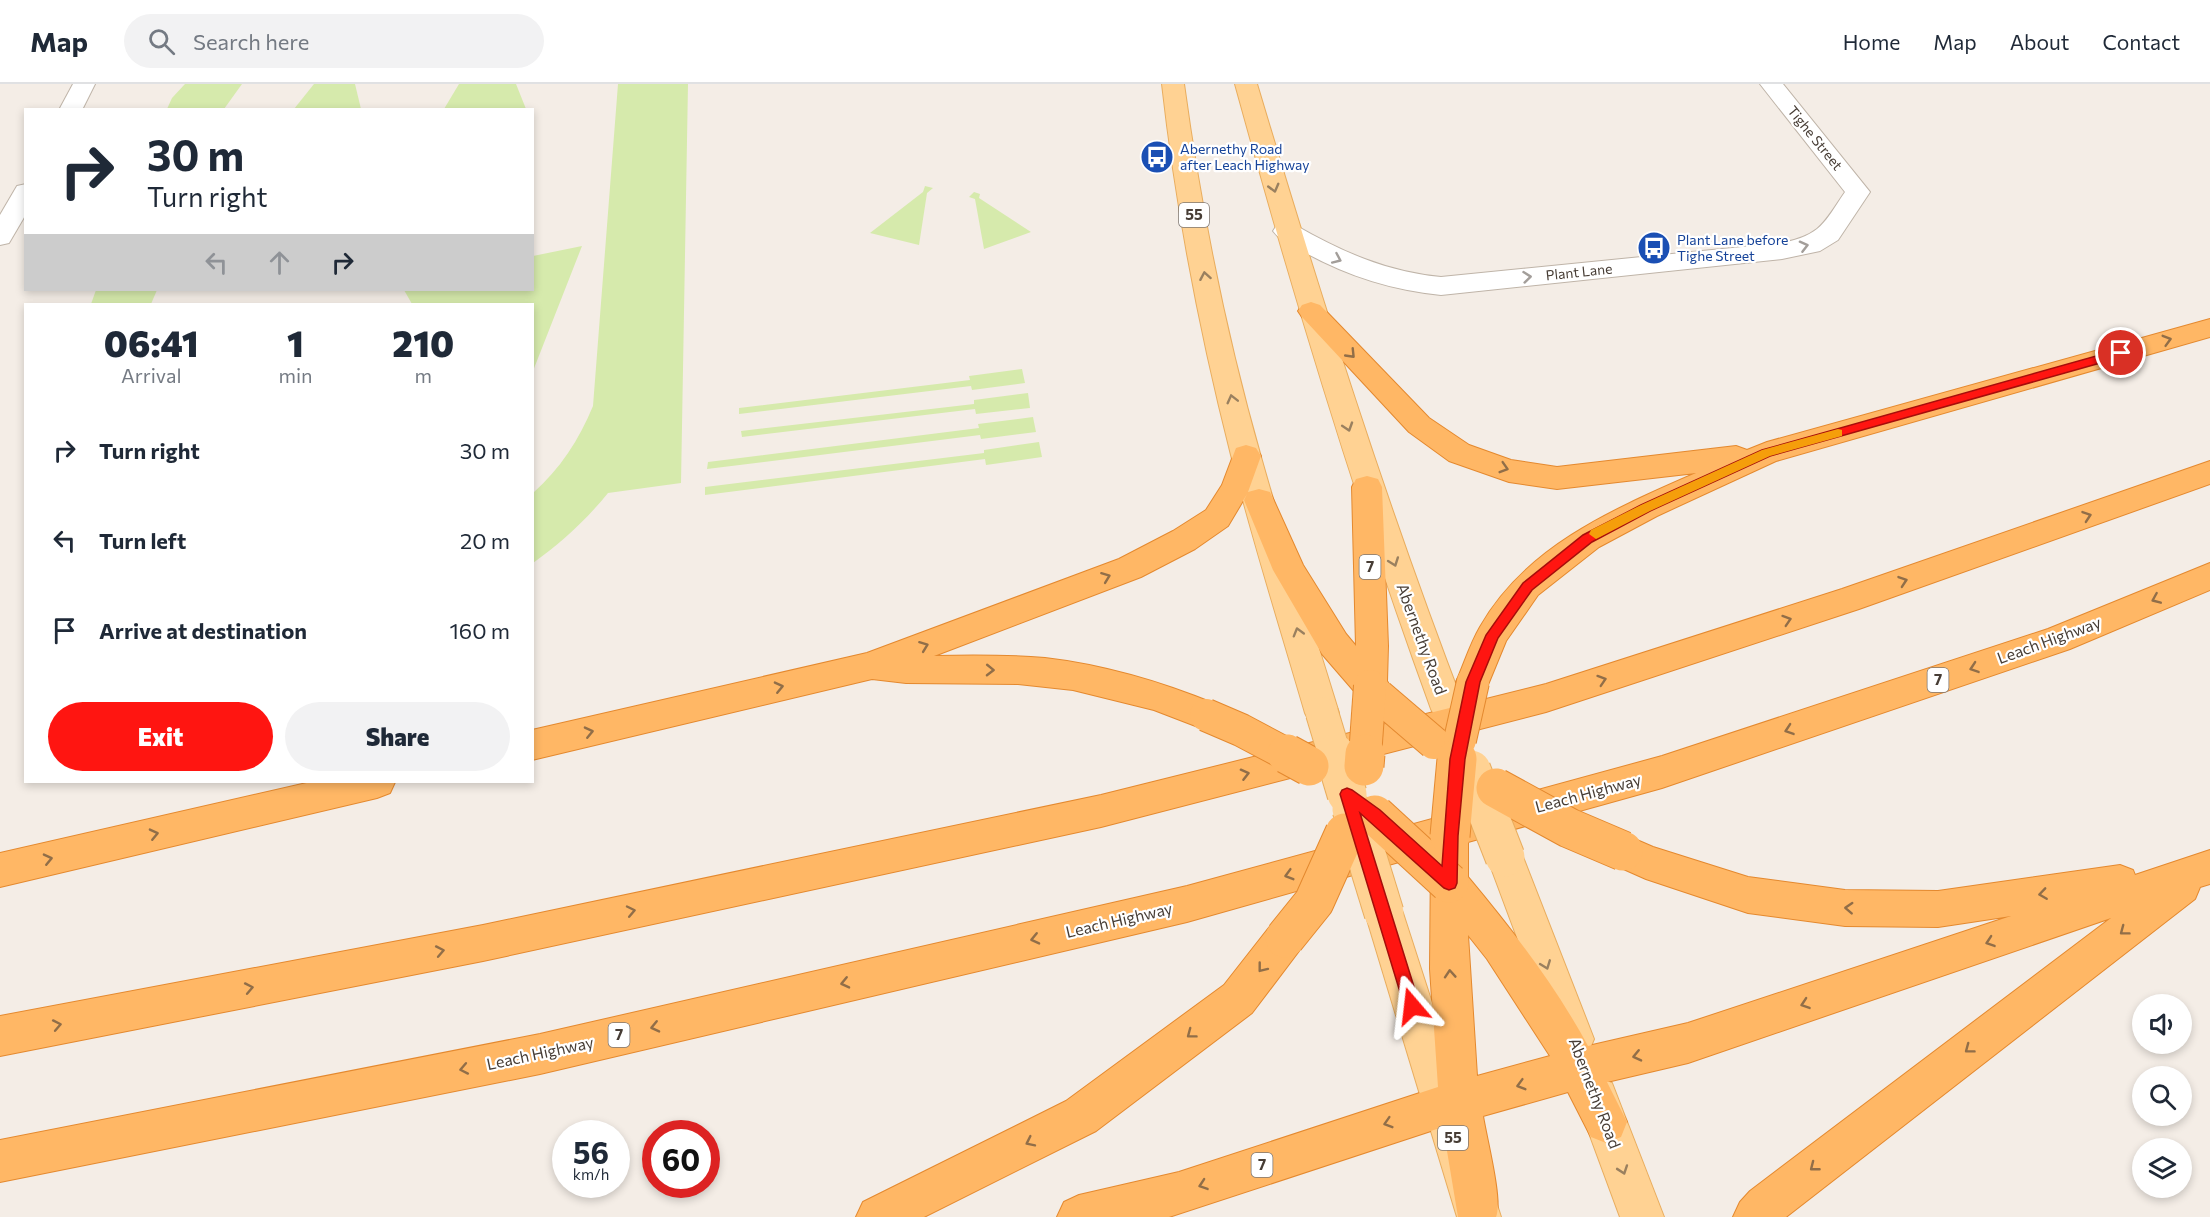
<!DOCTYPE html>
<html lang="en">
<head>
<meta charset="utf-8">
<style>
	body { margin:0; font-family:Commissioner,sans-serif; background:#f2f2f3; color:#1f2937; height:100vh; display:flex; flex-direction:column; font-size:22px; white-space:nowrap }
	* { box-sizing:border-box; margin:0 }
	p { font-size:20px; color:#747a83 }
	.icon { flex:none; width:33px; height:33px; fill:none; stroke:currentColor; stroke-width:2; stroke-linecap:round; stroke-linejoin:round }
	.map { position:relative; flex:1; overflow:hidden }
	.sheet { position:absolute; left:24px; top:219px; width:510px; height:480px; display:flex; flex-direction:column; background:#fff; border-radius:0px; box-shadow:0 3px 9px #0003 }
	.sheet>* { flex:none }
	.guide { position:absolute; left:24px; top:24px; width:510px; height:183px; border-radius:0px; box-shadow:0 3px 9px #0003; background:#fff; color:#1f2937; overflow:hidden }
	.tools { position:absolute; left:2132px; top:910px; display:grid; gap:12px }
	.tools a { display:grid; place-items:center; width:60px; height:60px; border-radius:50%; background:#fff; box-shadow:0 3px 9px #0003; font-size:30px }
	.speed { position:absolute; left:552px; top:1036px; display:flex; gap:12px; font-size:30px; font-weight:700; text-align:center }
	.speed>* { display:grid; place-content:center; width:78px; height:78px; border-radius:50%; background:#fff; box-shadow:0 3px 9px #0003; line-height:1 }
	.speed small { font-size:15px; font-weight:400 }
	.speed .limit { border:9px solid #d22; background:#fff; color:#111 }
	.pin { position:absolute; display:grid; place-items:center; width:51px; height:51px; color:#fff; margin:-26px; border:3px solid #fff; border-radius:50%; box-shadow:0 2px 6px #0007 }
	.me { position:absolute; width:66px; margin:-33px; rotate:343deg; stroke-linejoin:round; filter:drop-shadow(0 0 4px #0008) }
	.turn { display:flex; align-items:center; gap:21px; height:126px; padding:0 24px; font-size:27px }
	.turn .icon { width:78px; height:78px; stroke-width:2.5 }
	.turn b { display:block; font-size:42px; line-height:51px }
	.lanes { display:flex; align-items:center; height:57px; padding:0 24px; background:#0003; justify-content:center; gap:30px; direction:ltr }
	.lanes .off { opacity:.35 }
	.eta { display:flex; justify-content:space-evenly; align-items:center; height:102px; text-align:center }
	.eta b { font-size:36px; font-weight:800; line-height:42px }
	.cta { display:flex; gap:12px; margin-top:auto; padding:12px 24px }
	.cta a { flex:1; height:69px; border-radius:36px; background:#ff1511; color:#fff; font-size:24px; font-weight:800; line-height:69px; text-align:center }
	.cta a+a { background:#f2f2f3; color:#1f2937 }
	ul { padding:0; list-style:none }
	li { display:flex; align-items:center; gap:18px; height:90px; padding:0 24px }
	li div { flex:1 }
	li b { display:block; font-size:22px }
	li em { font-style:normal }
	header { display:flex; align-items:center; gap:36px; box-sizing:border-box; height:84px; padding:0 30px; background:#fff; border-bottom:2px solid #e0e1e3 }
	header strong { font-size:28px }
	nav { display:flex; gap:33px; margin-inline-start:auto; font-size:21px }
	.search { width:420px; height:54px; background:#f2f2f3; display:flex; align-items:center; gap:15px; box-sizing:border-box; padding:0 21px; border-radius:33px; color:#747a83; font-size:22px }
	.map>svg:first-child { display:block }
</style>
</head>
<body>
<header>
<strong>Map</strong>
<div class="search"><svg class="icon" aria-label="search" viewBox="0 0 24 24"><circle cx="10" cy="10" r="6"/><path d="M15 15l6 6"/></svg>Search here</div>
<nav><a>Home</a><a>Map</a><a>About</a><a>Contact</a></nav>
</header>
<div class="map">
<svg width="2210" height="1133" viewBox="0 0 2210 1133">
	<rect width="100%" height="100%" fill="#f4ede6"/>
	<!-- green -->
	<g fill="#d6eaac">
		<polygon points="185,0 242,0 224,25 167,25 172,14"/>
		<polygon points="314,0 355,0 361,25 294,25"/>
		<polygon points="459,0 516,0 526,25 444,25"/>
		<path d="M618,0H688L681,399L608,409C586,436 561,459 533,479V409C560,385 579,356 593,322Z"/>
		<polygon points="925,102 933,104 927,109 919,161 870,149 923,108"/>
		<polygon points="974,108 980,110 979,114 1031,148 984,165 975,115 969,113"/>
		<polygon points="582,162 533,287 532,220 412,220 404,206 532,206 533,172"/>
		<polygon points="96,206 157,206 151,220 91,220"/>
		<polygon points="1022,285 1025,299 972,306 971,302 739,330 739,324 970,296 969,292"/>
		<polygon points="1028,309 1030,324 976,330 975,325 742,353 741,347 974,320 974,316"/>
		<polygon points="1033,333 1036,348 981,355 980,351 707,385 708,378 979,344 978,340"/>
		<polygon points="1039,358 1042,373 986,381 985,375 705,411 705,403 984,369 984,366"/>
	</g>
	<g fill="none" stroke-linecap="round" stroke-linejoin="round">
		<!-- minor casing -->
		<g stroke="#bfb4a8" stroke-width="2">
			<g id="minor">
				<polygon points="73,0 95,0 82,26 59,26"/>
				<path d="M1760,0H1783L1870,108L1838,156L1820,167L1782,175L1441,211C1392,206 1347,192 1304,168C1293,162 1280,157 1273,147L1277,141L1286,139L1295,141C1342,168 1387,188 1441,193L1782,159C1821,151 1824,139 1845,108Z"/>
				<polygon points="26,100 26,130 9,159 0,161 0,131 17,102"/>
			</g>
		</g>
		<!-- major casing -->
		<g stroke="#e9ad5e" stroke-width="2">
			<g id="major">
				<path d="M1162,0H1184C1201,125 1226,251 1261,373C1285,459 1313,544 1339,629L1334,639L1322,644L1310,639L1305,629C1280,543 1253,458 1231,371C1200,249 1176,125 1162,0Z"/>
				<path d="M1235,0H1257C1320,211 1386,420 1465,625L1460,635L1448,640L1436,635L1431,625C1356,419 1293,211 1235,0Z"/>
				<polygon points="1505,756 1518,761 1523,773 1594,955 1588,969 1574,975 1560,969 1487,773 1492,761"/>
				<polygon points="1384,811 1397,816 1403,829 1501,1133 1457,1133 1365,829 1371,816"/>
				<polygon points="1597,993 1612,999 1664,1133 1620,1133 1576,1014 1582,999"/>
			</g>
		</g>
		<!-- highway casing -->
		<g stroke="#e4892f" stroke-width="2">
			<g id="highway">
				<path d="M1311,218L1320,221L1429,334L1469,361L1511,376L1557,383L1736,362L1747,366L1767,358L2210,235V253L1776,377L1657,432L1599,463L1538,511L1506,557L1485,608L1473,612L1461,608L1456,598C1464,580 1470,560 1480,543C1526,462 1614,425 1696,389L1557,405L1509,398L1449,377L1409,348L1302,233L1298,227L1302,221Z"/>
				<path d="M1246,361L1256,364L1261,372L1248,408L1259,405L1270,408L1303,481L1346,550L1356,562L1352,403L1356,395L1367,392L1378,395L1382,403L1388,562L1387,597L1396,612L1391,622L1379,626L1367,622L1322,570L1273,486L1244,416L1247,410L1228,442L1195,465L1141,493L934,572C971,571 1008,571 1045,574C1105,581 1162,598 1218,621L1223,631L1218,641L1206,646L1154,626L1073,606L1018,600L906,599L872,595L532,676V646L867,569L1119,475L1173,447L1206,426L1222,401L1236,364Z"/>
				<polygon points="2210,377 2210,400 1859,525 1546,628 1101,743 483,877 0,972 0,932 483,841 1101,711 1546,600 1842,505"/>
				<path d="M2210,479V506L2070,565L1662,704L1468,758V793C1513,847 1555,901 1588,962L1688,939L2011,832L1938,843L1845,842L1748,829L1646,795L1610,779L1605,767L1610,755L1623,750L1653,763L1748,793L1845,806L1938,807L2120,781L2133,786L2135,791L2210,766V800L2200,803L2195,815L1786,1133H1733L1740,1118L1750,1107L2111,834L1688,979L1607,998L1627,1038L1621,1053L1606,1059L1591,1053L1568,1008L1483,1032C1486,1052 1503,1117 1496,1133H1458L1443,1043L1169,1133H1057L1064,1118L1079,1111L1179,1088L1438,1003L1430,885L1431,769L1187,838L540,990L0,1098V1056L540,950L1187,802L1662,672L2048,545ZM1468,851L1487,875L1550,972L1477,992Z"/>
				<polygon points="311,698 395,698 390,709 377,714 0,803 0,769"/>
				<polygon points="1285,836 1299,841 1304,854 1299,867 1252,929 1096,1047 924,1133 856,1133 863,1118 1066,1017 1224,901 1271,841"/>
			</g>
		</g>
		<!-- minor -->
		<use href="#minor" fill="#fff" fill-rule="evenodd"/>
		<!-- major -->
		<use href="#major" fill="#ffd293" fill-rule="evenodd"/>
		<!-- highway -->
		<use href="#highway" fill="#ffb765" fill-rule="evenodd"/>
		<!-- major-bridge-far1 casing -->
		<g stroke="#e9ad5e" stroke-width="34" stroke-linecap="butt">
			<polyline id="major-bridge-far1" points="1322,629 1335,672"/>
		</g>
		<!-- major-bridge casing -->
		<g stroke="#e9ad5e" stroke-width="41" stroke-linecap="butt">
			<g id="major-bridge">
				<polyline points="1335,670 1347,710"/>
				<polyline points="1471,686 1505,773"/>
				<polyline points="1352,725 1384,829"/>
			</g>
		</g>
		<!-- highway-bridge-far1 casing -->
		<g stroke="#e4892f" stroke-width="34" stroke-linecap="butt">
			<g id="highway-bridge-far1">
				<polyline points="1379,612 1434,659"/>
				<polyline points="1206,631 1241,646 1290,672"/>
				<polyline points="1460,656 1473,598"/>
				<polyline points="1365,672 1370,602"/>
			</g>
		</g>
		<!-- highway-bridge casing -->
		<g stroke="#e4892f" stroke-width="41" stroke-linecap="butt">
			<g id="highway-bridge">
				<polyline points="1287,670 1309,682"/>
				<polyline points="1364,682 1365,670"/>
				<polyline points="1496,704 1569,744 1623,767"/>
				<polyline points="1375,731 1449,799"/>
				<polyline points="1450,752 1457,675"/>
				<polyline points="1285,854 1314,818 1345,749"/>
			</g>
		</g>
		<!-- major-bridge-far1 -->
		<use href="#major-bridge-far1" stroke="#ffd293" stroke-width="32"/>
		<!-- major-bridge -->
		<use href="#major-bridge" stroke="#ffd293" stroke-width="39"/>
		<!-- highway-bridge-far1 -->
		<use href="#highway-bridge-far1" stroke="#ffb765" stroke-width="32"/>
		<!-- highway-bridge -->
		<use href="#highway-bridge" stroke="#ffb765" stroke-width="39"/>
	</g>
	<!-- one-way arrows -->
	<defs><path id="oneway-chevron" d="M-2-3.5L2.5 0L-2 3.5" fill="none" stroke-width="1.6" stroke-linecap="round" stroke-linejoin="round" transform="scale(1.5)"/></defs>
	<g stroke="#9a805f">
		<use href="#oneway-chevron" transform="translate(1274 104) rotate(75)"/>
		<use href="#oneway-chevron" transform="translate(1205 192) rotate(-100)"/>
		<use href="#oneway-chevron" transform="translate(1232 315) rotate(-104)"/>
		<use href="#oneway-chevron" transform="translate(1348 343) rotate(72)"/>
		<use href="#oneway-chevron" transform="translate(1394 478) rotate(70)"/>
		<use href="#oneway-chevron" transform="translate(1298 548) rotate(-106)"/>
		<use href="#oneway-chevron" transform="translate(1546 881) rotate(69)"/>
		<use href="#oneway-chevron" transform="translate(1623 1086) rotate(71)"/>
	</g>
	<g stroke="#a39e9a">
		<use href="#oneway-chevron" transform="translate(1804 162) rotate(-14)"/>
		<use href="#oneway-chevron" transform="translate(1337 175) rotate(24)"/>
		<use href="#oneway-chevron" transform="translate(1527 193) rotate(-6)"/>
	</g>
	<g stroke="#916e48">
		<use href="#oneway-chevron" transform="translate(2167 256) rotate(-16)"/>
		<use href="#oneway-chevron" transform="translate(1351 270) rotate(46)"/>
		<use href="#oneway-chevron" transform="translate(1504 384) rotate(17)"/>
		<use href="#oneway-chevron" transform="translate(2087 432) rotate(-19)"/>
		<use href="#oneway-chevron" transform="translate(1106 493) rotate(-21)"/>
		<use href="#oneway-chevron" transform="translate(1903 497) rotate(-19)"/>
		<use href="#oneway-chevron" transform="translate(2156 515) rotate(157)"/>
		<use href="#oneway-chevron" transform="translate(1787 536) rotate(-18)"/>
		<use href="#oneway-chevron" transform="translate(924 562) rotate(-21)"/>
		<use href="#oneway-chevron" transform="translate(1974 584) rotate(161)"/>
		<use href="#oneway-chevron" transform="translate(990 586) rotate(1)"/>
		<use href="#oneway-chevron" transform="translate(1602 596) rotate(-18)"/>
		<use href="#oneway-chevron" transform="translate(779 603) rotate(-13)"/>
		<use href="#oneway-chevron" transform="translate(1789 646) rotate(161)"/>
		<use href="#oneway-chevron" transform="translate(589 648) rotate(-13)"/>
		<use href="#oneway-chevron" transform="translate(1245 690) rotate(-14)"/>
		<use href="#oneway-chevron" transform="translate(154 750) rotate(-13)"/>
		<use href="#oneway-chevron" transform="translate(48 775) rotate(-13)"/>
		<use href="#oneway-chevron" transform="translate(1289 791) rotate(164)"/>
		<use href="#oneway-chevron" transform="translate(2043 810) rotate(172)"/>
		<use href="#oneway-chevron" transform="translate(1849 824) rotate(-177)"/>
		<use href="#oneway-chevron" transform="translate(631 827) rotate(-12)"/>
		<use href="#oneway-chevron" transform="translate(2124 847) rotate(143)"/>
		<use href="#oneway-chevron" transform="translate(1035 855) rotate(167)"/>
		<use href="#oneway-chevron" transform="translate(1990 858) rotate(161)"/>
		<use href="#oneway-chevron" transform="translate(440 867) rotate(-11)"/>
		<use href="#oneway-chevron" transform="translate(1262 884) rotate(128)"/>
		<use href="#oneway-chevron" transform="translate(1450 890) rotate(-94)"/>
		<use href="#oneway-chevron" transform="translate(845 899) rotate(167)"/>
		<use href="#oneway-chevron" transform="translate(249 904) rotate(-11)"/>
		<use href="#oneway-chevron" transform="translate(1805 920) rotate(161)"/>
		<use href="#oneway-chevron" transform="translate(57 941) rotate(-11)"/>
		<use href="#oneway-chevron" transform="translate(655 943) rotate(167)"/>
		<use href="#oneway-chevron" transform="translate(1191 950) rotate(143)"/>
		<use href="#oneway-chevron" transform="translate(1969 965) rotate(143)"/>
		<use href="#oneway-chevron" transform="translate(1637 972) rotate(167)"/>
		<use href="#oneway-chevron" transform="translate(464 985) rotate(169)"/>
		<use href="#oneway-chevron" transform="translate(1521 1001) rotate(164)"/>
		<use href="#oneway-chevron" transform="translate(1388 1039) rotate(163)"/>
		<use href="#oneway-chevron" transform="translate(1030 1058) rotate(154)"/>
		<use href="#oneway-chevron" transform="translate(1814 1083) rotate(142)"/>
		<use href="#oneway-chevron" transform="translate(1203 1101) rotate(161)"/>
	</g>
	<!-- route -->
	<polygon fill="#ff1511" stroke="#a60e0b" stroke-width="1.5" points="2121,265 2127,269 2125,272 1770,372 1650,427 1592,458 1532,506 1498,554 1480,598 1465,675 1458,752 1457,799 1455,804 1449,806 1444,804 1360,729 1420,922 1418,928 1412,930 1406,928 1340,710 1342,706 1347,704 1352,706 1380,726 1442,782 1450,675 1466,598 1486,551 1523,499 1583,451 1641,421 1762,366"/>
	<!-- slow -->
	<polygon fill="#f59e0b" points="1838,345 1842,346 1842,352 1770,372 1650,427 1600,453 1596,455 1589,450 1591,446 1641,421 1762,366"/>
	<!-- icons -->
	<defs>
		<g id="bus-disc" transform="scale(1.725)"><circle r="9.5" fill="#1a4fb4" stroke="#fff"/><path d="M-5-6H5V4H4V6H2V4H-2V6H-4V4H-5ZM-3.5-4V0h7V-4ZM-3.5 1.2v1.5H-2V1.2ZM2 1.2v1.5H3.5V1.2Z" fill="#fff"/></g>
	</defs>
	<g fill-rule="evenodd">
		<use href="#bus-disc" x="1157" y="73"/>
		<use href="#bus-disc" x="1654" y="164"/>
	</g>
	<g text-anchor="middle" stroke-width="4.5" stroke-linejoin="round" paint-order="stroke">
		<!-- far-street labels -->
		<g font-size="14" fill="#473d35" stroke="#fff">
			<text transform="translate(1815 54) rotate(51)" y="5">Tighe Street</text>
			<text transform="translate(1579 188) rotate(-6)" y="5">Plant Lane</text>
		</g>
		<!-- far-transit labels -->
		<g font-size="14" fill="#164399" stroke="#fff" text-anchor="start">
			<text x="1180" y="70">Abernethy Road<tspan x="1180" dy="16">after Leach Highway</tspan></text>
			<text x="1677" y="161">Plant Lane before<tspan x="1677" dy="16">Tighe Street</tspan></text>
		</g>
		<!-- shield labels -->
		<g fill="#fff" stroke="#7e7772" stroke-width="1.5">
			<rect x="1179" y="119" width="30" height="24" rx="4.5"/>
			<rect x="1359.5" y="471" width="21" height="24" rx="4.5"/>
			<rect x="1927.5" y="584" width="21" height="24" rx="4.5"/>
			<rect x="608.5" y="939" width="21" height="24" rx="4.5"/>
			<rect x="1438" y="1042" width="30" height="24" rx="4.5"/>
			<rect x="1251.5" y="1069" width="21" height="24" rx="4.5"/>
		</g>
		<g font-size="15" font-weight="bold" fill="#473d35">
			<text x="1194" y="136">55</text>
			<text x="1370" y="488">7</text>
			<text x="1938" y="601">7</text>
			<text x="619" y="956">7</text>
			<text x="1453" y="1059">55</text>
			<text x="1262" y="1086">7</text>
		</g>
		<!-- street labels -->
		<g font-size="16" fill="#473d35" stroke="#fff">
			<text transform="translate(1422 555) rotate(70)" y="6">Abernethy Road</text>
			<text transform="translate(2049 556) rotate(-20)" y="6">Leach Highway</text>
			<text transform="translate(1588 709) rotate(-15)" y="6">Leach Highway</text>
			<text transform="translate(1119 836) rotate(-13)" y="6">Leach Highway</text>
			<text transform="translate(540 969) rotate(-12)" y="6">Leach Highway</text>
			<text transform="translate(1595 1009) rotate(69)" y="6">Abernethy Road</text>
		</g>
	</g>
</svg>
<div class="tools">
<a><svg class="icon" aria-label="sound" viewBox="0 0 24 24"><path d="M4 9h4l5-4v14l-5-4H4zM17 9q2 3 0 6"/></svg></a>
<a><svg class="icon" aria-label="search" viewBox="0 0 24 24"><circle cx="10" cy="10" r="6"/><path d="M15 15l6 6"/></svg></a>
<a><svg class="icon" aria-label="layers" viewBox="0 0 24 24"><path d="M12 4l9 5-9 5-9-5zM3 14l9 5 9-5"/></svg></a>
</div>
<div class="speed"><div>56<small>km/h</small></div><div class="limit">60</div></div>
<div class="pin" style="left:2121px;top:269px;background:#d93025"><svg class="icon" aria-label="arrive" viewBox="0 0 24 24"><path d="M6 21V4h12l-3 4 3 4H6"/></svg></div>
<svg class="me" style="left:1412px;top:922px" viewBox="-20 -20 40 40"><path d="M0-17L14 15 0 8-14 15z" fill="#ff1511" stroke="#fff" stroke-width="4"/></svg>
<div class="guide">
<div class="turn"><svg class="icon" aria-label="right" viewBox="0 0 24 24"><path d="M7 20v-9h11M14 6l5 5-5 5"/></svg><div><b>30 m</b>Turn right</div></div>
<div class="lanes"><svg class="icon off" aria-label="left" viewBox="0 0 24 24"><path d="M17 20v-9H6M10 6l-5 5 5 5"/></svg><svg class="icon off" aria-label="ahead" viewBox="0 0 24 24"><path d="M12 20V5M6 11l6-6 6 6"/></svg><svg class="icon" aria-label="right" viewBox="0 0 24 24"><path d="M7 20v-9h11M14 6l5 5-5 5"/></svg></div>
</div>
<section class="sheet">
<div class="eta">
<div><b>06:41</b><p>Arrival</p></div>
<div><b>1</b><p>min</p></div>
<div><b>210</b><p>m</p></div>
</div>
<ul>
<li><svg class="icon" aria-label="right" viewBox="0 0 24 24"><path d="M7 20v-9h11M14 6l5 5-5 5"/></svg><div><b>Turn right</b></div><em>30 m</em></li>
<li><svg class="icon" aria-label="left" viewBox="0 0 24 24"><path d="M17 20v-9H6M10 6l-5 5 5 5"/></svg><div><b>Turn left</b></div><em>20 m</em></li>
<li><svg class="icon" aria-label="arrive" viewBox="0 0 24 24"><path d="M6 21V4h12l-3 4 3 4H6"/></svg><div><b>Arrive at destination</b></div><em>160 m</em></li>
</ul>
<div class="cta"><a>Exit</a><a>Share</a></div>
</section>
</div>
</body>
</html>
